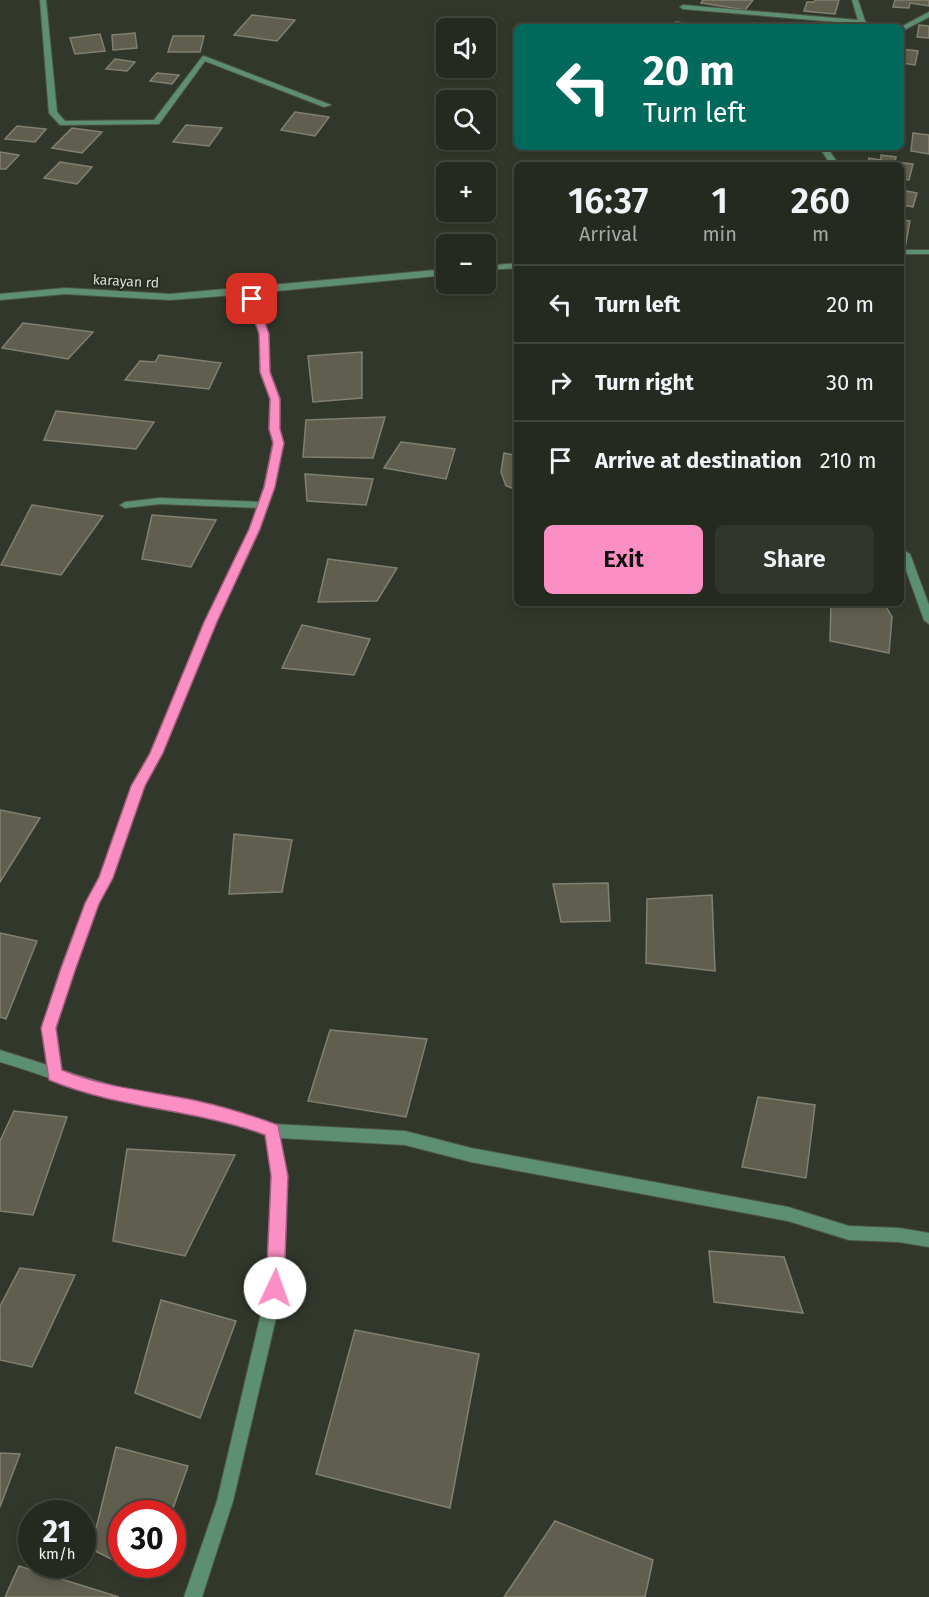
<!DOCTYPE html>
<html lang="en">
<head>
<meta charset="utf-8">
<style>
	body { margin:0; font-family:"Fira Sans",sans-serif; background:#31362d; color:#f1f3f6; height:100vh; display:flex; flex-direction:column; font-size:22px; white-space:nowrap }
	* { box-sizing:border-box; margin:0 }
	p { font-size:20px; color:#a3a7a5 }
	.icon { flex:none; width:33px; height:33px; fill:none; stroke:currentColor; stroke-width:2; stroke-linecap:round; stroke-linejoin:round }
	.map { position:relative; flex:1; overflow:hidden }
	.panel { position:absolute; left:514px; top:162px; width:390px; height:444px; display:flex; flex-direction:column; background:#252a20; border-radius:9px; box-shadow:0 3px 9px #0003,0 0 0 2px #42463e }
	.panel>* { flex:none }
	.top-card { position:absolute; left:514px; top:24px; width:390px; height:126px; border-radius:9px; box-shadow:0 3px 9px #0003,0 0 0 2px #42463e; background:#00695c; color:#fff; overflow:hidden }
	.fabs { position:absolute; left:436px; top:18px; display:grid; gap:12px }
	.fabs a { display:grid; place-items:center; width:60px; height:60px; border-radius:9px; background:#252a20; box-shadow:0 3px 9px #0003,0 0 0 2px #42463e; font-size:30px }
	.speed { position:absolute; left:18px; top:1500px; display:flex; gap:12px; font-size:30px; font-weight:700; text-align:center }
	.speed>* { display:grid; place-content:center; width:78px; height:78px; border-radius:50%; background:#252a20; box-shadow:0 3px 9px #0003,0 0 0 2px #42463e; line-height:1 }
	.speed small { font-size:15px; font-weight:400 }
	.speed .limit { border:9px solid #d22; background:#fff; color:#111 }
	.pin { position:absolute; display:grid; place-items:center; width:51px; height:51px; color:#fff; margin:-26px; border-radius:12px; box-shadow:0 3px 9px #0006 }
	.me { position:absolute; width:66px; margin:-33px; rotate:3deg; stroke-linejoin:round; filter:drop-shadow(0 0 4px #0008) }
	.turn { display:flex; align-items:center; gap:21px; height:126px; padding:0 30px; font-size:27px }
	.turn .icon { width:78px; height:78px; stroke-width:2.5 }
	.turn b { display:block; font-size:42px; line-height:51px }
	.eta { display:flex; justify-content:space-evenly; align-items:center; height:102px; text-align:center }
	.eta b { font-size:36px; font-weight:600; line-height:42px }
	.cta { display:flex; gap:12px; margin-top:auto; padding:12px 30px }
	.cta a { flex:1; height:69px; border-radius:9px; background:#fb8fc3; color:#111; font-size:24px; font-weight:600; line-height:69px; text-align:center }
	.cta a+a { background:#31362d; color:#f1f3f6 }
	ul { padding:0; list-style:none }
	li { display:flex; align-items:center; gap:18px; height:78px; padding:0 30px; border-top:2px solid #42463e }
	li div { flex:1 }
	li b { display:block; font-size:22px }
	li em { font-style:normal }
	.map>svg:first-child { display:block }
</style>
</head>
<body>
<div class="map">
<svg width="929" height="1597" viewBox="0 0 929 1597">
	<rect width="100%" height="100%" fill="#31382b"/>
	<!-- building -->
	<g fill="#605f4f" stroke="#828070" stroke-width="1.5">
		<polygon points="703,0 753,0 745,10 701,3"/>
		<polygon points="815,0 839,0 835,14 804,11 807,2 814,2"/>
		<polygon points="895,0 929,0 929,6 910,3 909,8 893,7"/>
		<polygon points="252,15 295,20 277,41 234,35"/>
		<polygon points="676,22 703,25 703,27 674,27"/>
		<polygon points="919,25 929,26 929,38 917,37"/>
		<polygon points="135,33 137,48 113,50 112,35"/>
		<polygon points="100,34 105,51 75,54 70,38"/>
		<polygon points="173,36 204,36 200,52 168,52"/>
		<polygon points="902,49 918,51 915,65 902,63"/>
		<polygon points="115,59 135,62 127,71 106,69"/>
		<polygon points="157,73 179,75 172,84 150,81"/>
		<polygon points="295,112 329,117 315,136 281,130"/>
		<polygon points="186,125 222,128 209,146 173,142"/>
		<polygon points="17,126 46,129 35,142 5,139"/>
		<polygon points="72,128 102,132 82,153 52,148"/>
		<polygon points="913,133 929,135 929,154 911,151"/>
		<polygon points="0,152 19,155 6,169 0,169"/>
		<polygon points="881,155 896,157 895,162 913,164 909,180 902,179 902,165 868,165 869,158 881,160"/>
		<polygon points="60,162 92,167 77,184 44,178"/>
		<polygon points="902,190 917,193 913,207 902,205"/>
		<polygon points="902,220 910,221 905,248 902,248"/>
		<polygon points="23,323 93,332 68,359 2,348"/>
		<polygon points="362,352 362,398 313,402 308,356"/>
		<polygon points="159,355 221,363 209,389 125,380 140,361 155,362"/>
		<polygon points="56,411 154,422 136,449 44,440"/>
		<polygon points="385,417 373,458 303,457 306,420"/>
		<polygon points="401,442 455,449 446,479 384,468"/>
		<polygon points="504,453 518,456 518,490 506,486 501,472"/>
		<polygon points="305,474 373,479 366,505 307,501"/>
		<polygon points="32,505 103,516 61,575 1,565"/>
		<polygon points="152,515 216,520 191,567 142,559"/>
		<polygon points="328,559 397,568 377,601 318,602"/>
		<polygon points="831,603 884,603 892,617 889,653 830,641"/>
		<polygon points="302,625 370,639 354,675 282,668"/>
		<polygon points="0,810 40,818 0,882"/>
		<polygon points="234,834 292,840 282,892 229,894"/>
		<polygon points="608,883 610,921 561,922 553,884"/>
		<polygon points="712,895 715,971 646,963 647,899"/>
		<polygon points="0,933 37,941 6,1019 0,1017"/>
		<polygon points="330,1030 427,1039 406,1117 308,1101"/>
		<polygon points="758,1097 815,1105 806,1178 742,1167"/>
		<polygon points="14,1111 67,1117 33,1215 0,1211 0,1141"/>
		<polygon points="127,1149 235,1155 185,1256 113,1241"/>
		<polygon points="709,1251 784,1257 803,1313 714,1302"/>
		<polygon points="20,1268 75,1275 32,1367 0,1360 0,1306"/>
		<polygon points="161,1300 236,1321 200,1418 135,1393"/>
		<polygon points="355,1330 479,1354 450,1508 316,1474"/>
		<polygon points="116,1447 188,1466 171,1514 122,1514 122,1564 91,1549"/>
		<polygon points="0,1453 20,1454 0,1507"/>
		<polygon points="555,1521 653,1560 645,1597 504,1597"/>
		<polygon points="122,1564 153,1564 148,1578"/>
		<polygon points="19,1566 119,1597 5,1597"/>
	</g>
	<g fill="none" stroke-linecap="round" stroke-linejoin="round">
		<!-- lane casing -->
		<g stroke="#4f564a" stroke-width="2">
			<polygon id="lane" points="160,498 262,502 267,505 262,508 160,504 125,508 120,505 125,502"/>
		</g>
		<!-- street casing -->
		<g stroke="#4f564a" stroke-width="2">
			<g id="street">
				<polygon points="40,0 46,0 57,112 65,121 154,120 202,57 204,56 331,105 324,107 205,61 159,124 60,125 49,113"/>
				<polygon points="852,0 858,0 865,21 875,27 867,27 861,24 683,9 680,7 683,5 858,20"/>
				<polygon points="929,12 929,17 902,31 901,27"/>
				<polygon points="819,147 827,147 839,165 831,165"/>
				<rect x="902" y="250" width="27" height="4"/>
				<polygon points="518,263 518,268 486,270 486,266"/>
				<path d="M447,269V275L256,293V299L268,334L270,372L280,399L279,429L283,443L274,487L260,529L216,622L162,753L144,786L112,878L98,904L75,968L56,1028L61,1070L124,1089L216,1106L272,1124L405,1131L471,1148L788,1207L849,1226L899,1228L929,1233V1247L899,1242L849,1240L788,1221L471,1162L405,1145L280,1138L286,1176L283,1288L233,1501L202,1597H184L217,1501L267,1288L272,1176L265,1135C215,1115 169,1113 118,1100C77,1090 40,1073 0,1062V1050L47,1065L42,1028L61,968L86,903L100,877L132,786L150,753L206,622L250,529L264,487L273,443L269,429L270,399L260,372V334L248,294L170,300L65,294L0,300V294L65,288L170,294Z"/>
				<polygon points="905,551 910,554 929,605 929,624 924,620 902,559 902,552"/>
			</g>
		</g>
		<!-- lane -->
		<use href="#lane" fill="#5d8f72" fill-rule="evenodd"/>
		<!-- street -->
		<use href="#street" fill="#5d8f72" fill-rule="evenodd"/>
	</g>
	<!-- route -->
	<path fill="#fb8fc3" stroke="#a35d7f" stroke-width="1.5" d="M252,296L257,299L269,334L270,372L280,399V429L284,443L275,487L260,529L217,622L163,753L145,786L113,878L99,904L76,968L56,1028L62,1070C106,1088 152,1091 198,1101C225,1107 251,1115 278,1125L288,1176L284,1288L281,1294L275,1297L269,1294L266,1288L271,1176L265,1135C195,1109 118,1109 49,1080L41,1028L61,968L85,903L99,877L131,786L150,753L204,622L249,529L264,487L273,443L269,429L270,399L260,372L259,334L247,299Z"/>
	<g text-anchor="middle" stroke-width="4.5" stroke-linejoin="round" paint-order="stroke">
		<!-- far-street labels -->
		<g font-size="14" fill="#daded6" stroke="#272d21">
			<text transform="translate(126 281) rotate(3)" y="5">karayan rd</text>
		</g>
	</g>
</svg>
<div class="fabs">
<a><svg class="icon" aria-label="sound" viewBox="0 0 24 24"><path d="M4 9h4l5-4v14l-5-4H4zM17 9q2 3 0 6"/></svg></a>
<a><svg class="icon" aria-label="search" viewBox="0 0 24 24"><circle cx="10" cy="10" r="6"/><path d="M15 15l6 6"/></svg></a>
<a>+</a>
<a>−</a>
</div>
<div class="speed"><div>21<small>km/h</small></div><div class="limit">30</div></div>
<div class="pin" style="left:252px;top:299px;background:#d93025"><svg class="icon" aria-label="arrive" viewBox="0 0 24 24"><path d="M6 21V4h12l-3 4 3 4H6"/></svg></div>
<svg class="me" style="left:275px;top:1288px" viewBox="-20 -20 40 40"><circle r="19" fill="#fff"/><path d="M0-13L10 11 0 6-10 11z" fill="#fb8fc3"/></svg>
<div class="top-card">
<div class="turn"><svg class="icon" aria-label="left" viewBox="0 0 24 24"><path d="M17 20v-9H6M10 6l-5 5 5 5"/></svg><div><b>20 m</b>Turn left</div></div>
</div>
<section class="panel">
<div class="eta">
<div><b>16:37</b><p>Arrival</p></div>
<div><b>1</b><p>min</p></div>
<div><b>260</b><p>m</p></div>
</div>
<ul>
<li><svg class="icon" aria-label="left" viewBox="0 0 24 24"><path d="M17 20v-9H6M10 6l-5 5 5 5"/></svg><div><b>Turn left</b></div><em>20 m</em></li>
<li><svg class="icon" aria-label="right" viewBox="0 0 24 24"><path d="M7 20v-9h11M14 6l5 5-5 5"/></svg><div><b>Turn right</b></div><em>30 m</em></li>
<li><svg class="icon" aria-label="arrive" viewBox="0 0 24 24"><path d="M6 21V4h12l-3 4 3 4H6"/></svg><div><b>Arrive at destination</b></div><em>210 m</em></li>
</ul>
<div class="cta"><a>Exit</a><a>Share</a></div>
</section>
</div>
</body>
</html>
